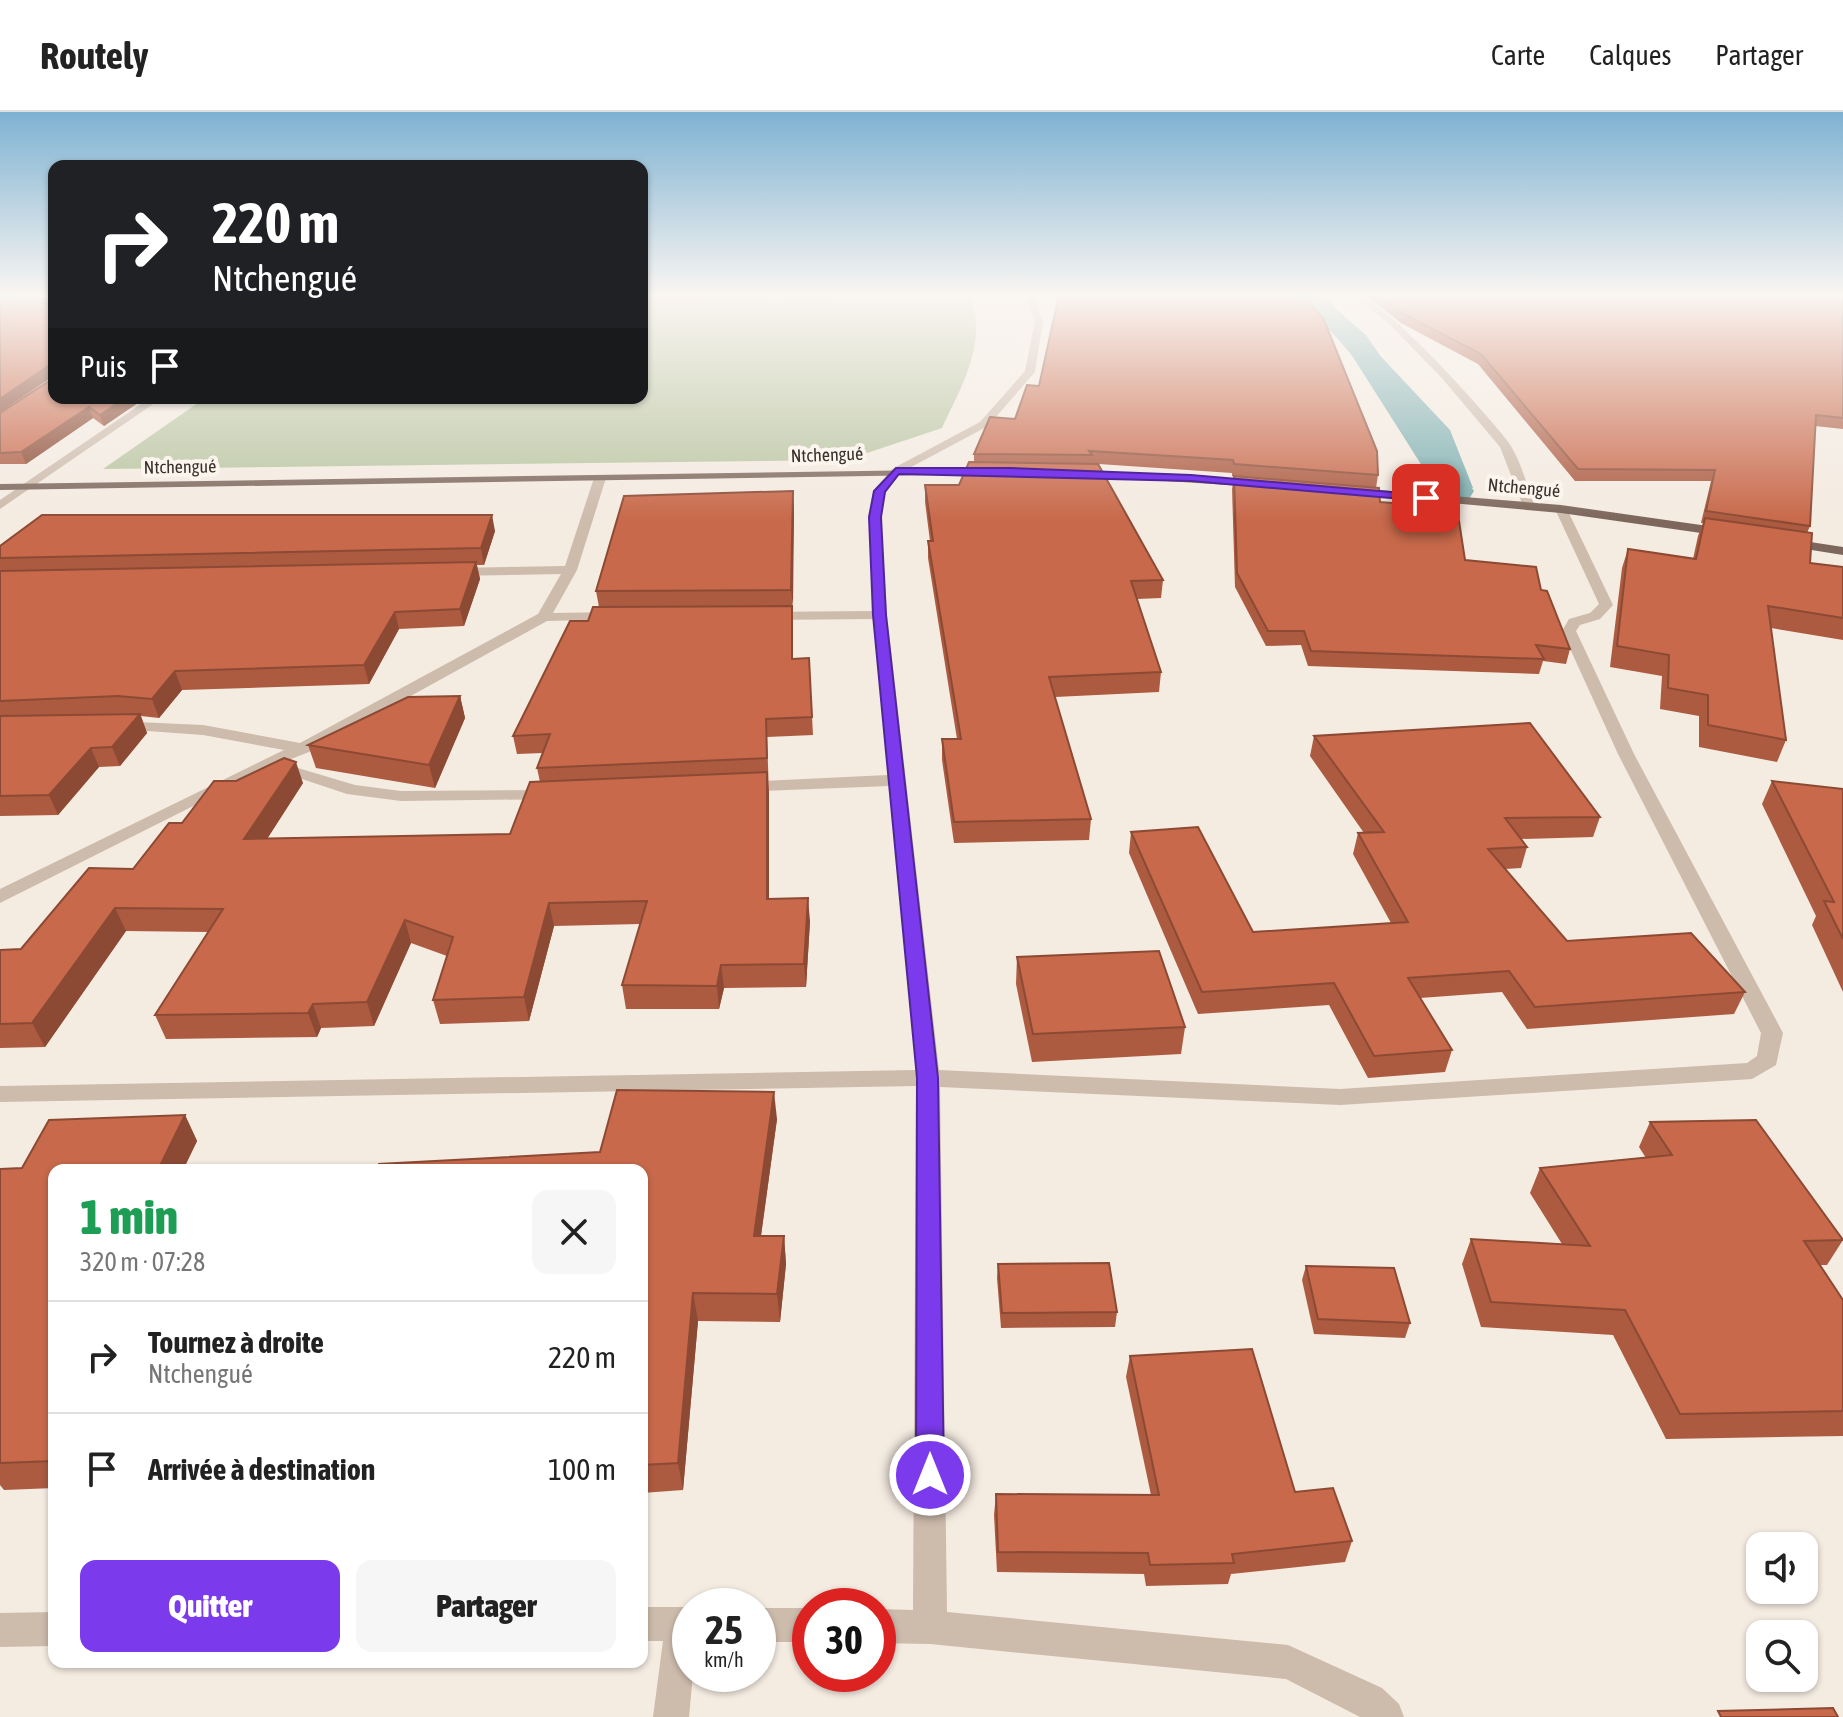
<!DOCTYPE html>
<html lang="fr">
<head>
<meta charset="utf-8">
<style>
	body { margin:0; font-family:"Asap Condensed",sans-serif; background:#f6f6f6; color:#222; height:100vh; display:flex; flex-direction:column; font-size:30px; white-space:nowrap }
	* { box-sizing:border-box; margin:0 }
	p { font-size:26px; color:#767676 }
	.icon { flex:none; width:44px; height:44px; fill:none; stroke:currentColor; stroke-width:2; stroke-linecap:round; stroke-linejoin:round }
	.map { position:relative; flex:1; overflow:hidden }
	.panel { position:absolute; left:48px; top:1052px; width:600px; height:504px; display:flex; flex-direction:column; background:#fff; border-radius:16px; box-shadow:0 2px 6px #0004 }
	.panel>* { flex:none }
	.guide { position:absolute; left:48px; top:48px; width:600px; height:244px; border-radius:16px; box-shadow:0 2px 6px #0004; background:#202124; color:#fff; overflow:hidden }
	.fabs { position:absolute; left:1746px; top:1420px; display:grid; gap:16px }
	.fabs a { display:grid; place-items:center; width:72px; height:72px; border-radius:16px; background:#fff; box-shadow:0 2px 6px #0004; font-size:40px }
	.speed { position:absolute; left:672px; top:1476px; display:flex; gap:16px; font-size:40px; font-weight:700; text-align:center }
	.speed>* { display:grid; place-content:center; width:104px; height:104px; border-radius:50%; background:#fff; box-shadow:0 2px 6px #0004; line-height:1 }
	.speed small { font-size:20px; font-weight:400 }
	.speed .limit { border:12px solid #d22; background:#fff; color:#111 }
	.pin { position:absolute; display:grid; place-items:center; width:68px; height:68px; color:#fff; margin:-34px; border-radius:16px; box-shadow:0 4px 12px #0006 }
	.me { position:absolute; width:88px; margin:-44px; rotate:0deg; stroke-linejoin:round; filter:drop-shadow(0 0 6px #0008) }
	.turn { display:flex; align-items:center; gap:28px; height:168px; padding:0 32px; font-size:36px }
	.turn .icon { width:104px; height:104px; stroke-width:2.5 }
	.turn b { display:block; font-size:56px; line-height:68px }
	.then { display:flex; align-items:center; height:76px; padding:0 32px; background:#0003; gap:16px; font-size:30px }
	.round { display:grid; place-items:center; flex:none; width:84px; height:84px; border-radius:16px; background:#f6f6f6 }
	.headline { display:flex; align-items:center; justify-content:space-between; height:136px; padding:0 32px }
	h1 { font-size:48px; font-weight:800; line-height:60px; color:#1e9e55 }
	.action { display:flex; gap:16px; margin-top:auto; padding:16px 32px }
	.action a { flex:1; height:92px; border-radius:16px; background:#7c3aed; color:#fff; font-size:32px; font-weight:800; line-height:92px; text-align:center }
	.action a+a { background:#f6f6f6; color:#222 }
	ul { padding:0; list-style:none }
	li { display:flex; align-items:center; gap:24px; height:112px; padding:0 32px; border-top:2px solid #e0e0e0 }
	li div { flex:1 }
	li b { display:block; font-size:30px }
	li em { font-style:normal }
	header { display:flex; align-items:center; gap:48px; box-sizing:border-box; height:112px; padding:0 40px; background:#fff; border-bottom:2px solid #e0e0e0 }
	header strong { font-size:38px }
	nav { display:flex; gap:44px; margin-inline-start:auto; font-size:28px }
	.map>svg:first-child { display:block }
</style>
</head>
<body>
<header>
<strong>Routely</strong>
<nav><a>Carte</a><a>Calques</a><a>Partager</a></nav>
</header>
<div class="map">
<svg width="1843" height="1605" viewBox="0 0 1843 1605">
	<rect width="100%" height="100%" fill="#f4ebe1"/>
	<!-- green -->
	<path fill="#b8c4a0" d="M754,183V188L970,185C989,230 960,277 942,316L846,348L103,357L205,286H642V185Z"/>
	<!-- water -->
	<polygon fill="#7fb0b2" points="1300,183 1323,183 1450,318 1473,376 1438,372 1361,254"/>
	<g fill="none" stroke-linecap="round" stroke-linejoin="round">
		<!-- canal -->
		<polygon fill="#7fb0b2" fill-rule="evenodd" points="1293,183 1320,183 1366,223 1474,379 1469,387 1456,390 1443,387 1346,234"/>
		<!-- street -->
		<g fill="#cdbbac" fill-rule="evenodd">
			<polygon points="1032,183 1043,209 1035,260 988,314 900,361 885,380 881,405 887,503 939,958 1340,977 1747,951 1757,944 1761,921 1618,642 1562,519 1569,507 1590,501 1599,492 1555,397 1561,393 1567,397 1613,493 1600,507 1580,513 1576,519 1634,642 1783,921 1776,953 1752,967 1340,993 940,975 947,1500 1288,1533 1382,1576 1399,1592 1404,1605 1360,1605 1286,1567 930,1532 878,1531 878,1497 913,1498 916,974 0,990 0,974 916,958 889,674 740,680 731,675 740,670 888,663 873,507 764,508 757,504 764,500 873,499 869,405 873,379 892,357 980,310 1025,259 1035,209 1025,184"/>
			<path d="M1355,183C1381,183 1490,305 1509,331C1521,349 1527,374 1535,394L1533,397L1523,394L1500,335L1441,265L1390,213Z"/>
			<polygon points="54,190 54,194 0,195 0,191"/>
			<polygon points="150,286 162,286 0,397 0,388"/>
			<polygon points="600,363 606,366 577,458 553,501 616,500 621,501 621,507 547,509 309,640 281,651 355,673 401,679 553,678 562,683 559,687 401,689 347,682 269,656 0,791 0,777 284,638 203,623 120,617 114,615 114,609 203,613 300,631 538,502 561,462 450,464 443,460 450,456 565,454 594,366"/>
			<polygon points="642,1495 690,1495 690,1562 693,1562 689,1605 653,1605 663,1529 642,1529"/>
			<rect x="758" y="1496" width="52" height="34"/>
			<polygon points="54,1500 54,1534 0,1535 0,1501"/>
		</g>
		<!-- primary -->
		<g fill="#7d675c" fill-rule="evenodd">
			<polygon points="996,357 996,361 992,362 0,378 0,372"/>
			<polygon points="1076,358 1259,369 1265,372 1259,375 1072,363 1070,361"/>
			<polygon points="1355,376 1561,393 1729,417 1735,421 1729,425 1561,401 1351,382 1349,380"/>
			<polygon points="1784,426 1843,435 1843,443 1780,433 1778,430"/>
		</g>
	</g>
	<!-- wall -->
	<g fill="#ac5a40">
		<polygon points="0,183 54,183 54,187 0,188"/>
		<polygon points="642,183 864,183 864,185 646,188 642,185"/>
		<polygon points="1362,183 1843,183 1843,317 1815,314 1810,414 1807,421 1810,451 1843,455 1843,528 1771,516 1786,628 1777,650 1699,635 1699,604 1660,597 1662,564 1610,555 1622,456 1628,437 1693,447 1698,424 1703,411 1701,411 1711,369 1575,369 1478,252 1401,211 1369,186"/>
		<polygon points="45,188 46,191 49,191 54,286 145,286 104,314 93,306 26,352 0,352 0,301 52,267 52,265 0,300"/>
		<polygon points="990,305 1378,363 1376,376 1380,390 1465,448 1541,478 1570,537 1566,552 1543,549 1539,562 1308,554 1301,533 1266,534 1235,475 1232,377 1234,365 1232,364 1232,361 1099,352 1163,468 1161,486 1137,487 1161,560 1159,580 1055,585 1091,707 1089,728 954,731 942,648 942,627 957,627 928,446 928,429 930,429 925,390 925,373 959,373 974,350 974,342"/>
		<polygon points="794,396 792,496 793,547 809,546 813,623 767,625 769,682 769,787 810,809 806,875 724,876 719,897 626,897 622,873 640,812 554,814 529,909 440,912 433,888 447,844 411,831 374,914 321,916 317,925 166,927 155,903 209,820 126,819 45,935 0,936 0,838 21,837 133,757 182,711 303,671 267,727 510,722 540,670 537,656 543,641 517,642 513,624 599,495 596,479"/>
		<polygon points="495,419 484,453 477,453 480,467 464,514 399,517 369,572 182,578 159,606 141,604 147,621 120,654 99,655 58,703 0,704 0,434"/>
		<polygon points="460,584 465,606 435,676 316,656 308,633"/>
		<polygon points="1314,624 1600,705 1593,725 1520,727 1527,735 1521,756 1505,757 1567,829 1745,880 1734,902 1527,917 1502,880 1420,886 1452,938 1445,960 1368,966 1329,893 1198,902 1129,741 1131,720 1253,820 1391,811 1353,742 1358,721 1364,721 1310,644"/>
		<polygon points="1772,669 1843,677 1843,880 1812,813 1816,804 1762,692"/>
		<polygon points="1017,845 1185,915 1181,942 1032,950 1016,872"/>
		<polygon points="185,1003 197,1029 183,1058 54,1058 54,1376 4,1378 0,1373 0,1057 22,1056"/>
		<polygon points="777,1007 761,1124 784,1124 786,1152 780,1210 698,1209 683,1378 642,1381 642,1058 600,1040"/>
		<polygon points="1650,1010 1843,1128 1827,1153 1820,1153 1843,1188 1843,1324 1666,1327 1613,1223 1481,1215 1462,1152 1471,1127 1562,1132 1530,1081 1540,1056 1646,1046 1639,1035"/>
		<polygon points="998,1152 1117,1200 1115,1215 1001,1216 997,1166"/>
		<polygon points="1306,1154 1410,1211 1405,1226 1314,1222 1302,1168"/>
		<polygon points="1130,1244 1295,1380 1352,1429 1345,1450 1231,1462 1228,1472 1146,1474 1144,1462 997,1460 994,1403 996,1382 1151,1383 1126,1265"/>
	</g>
	<!-- shaded-wall -->
	<g fill="#8c4a34">
		<polygon points="48,254 52,265 0,300 0,287"/>
		<polygon points="125,286 145,286 104,314 100,303"/>
		<polygon points="89,295 93,306 26,352 21,340"/>
		<polygon points="793,379 794,396 793,496 791,478"/>
		<polygon points="492,403 495,419 484,453 481,436"/>
		<polygon points="476,450 480,467 464,514 460,497"/>
		<polygon points="395,500 399,517 369,572 364,553"/>
		<polygon points="175,559 182,578 159,606 152,587"/>
		<polygon points="460,584 465,606 435,676 429,653"/>
		<polygon points="140,602 147,621 120,654 112,635"/>
		<polygon points="91,636 99,655 58,703 49,683"/>
		<polygon points="296,650 303,671 252,750 244,727"/>
		<polygon points="767,660 769,682 769,810 767,787"/>
		<polygon points="808,786 810,809 806,875 804,852"/>
		<polygon points="549,791 554,814 529,909 524,885"/>
		<polygon points="115,796 126,819 45,935 32,911"/>
		<polygon points="405,808 411,831 374,914 367,890"/>
		<polygon points="721,853 724,876 719,897 717,874"/>
		<polygon points="313,892 321,916 317,925 308,901"/>
		<polygon points="774,980 777,1007 757,1152 754,1124"/>
		<polygon points="185,1003 197,1029 183,1058 158,1058"/>
		<polygon points="784,1124 786,1152 780,1210 777,1182"/>
		<polygon points="693,1181 698,1209 683,1378 678,1351"/>
	</g>
	<!-- building -->
	<g fill="#c8694b" stroke="#8c4a34" stroke-width="2">
		<polygon points="1059,183 1303,183 1324,208 1377,339 1378,363 1234,352 1233,348 1089,339 1092,343 974,342 990,305 1015,307 1027,273 1039,274"/>
		<polygon points="1379,183 1843,183 1843,306 1816,303 1810,414 1706,399 1715,358 1578,357 1481,242 1403,202"/>
		<polygon points="45,188 40,191 49,191 45,193 54,193 54,286 125,286 100,303 89,295 21,340 0,341 0,301 52,267 52,255 48,254 0,287 0,189"/>
		<polygon points="969,350 1098,352 1163,468 1131,469 1161,560 1049,565 1091,707 954,710 942,627 961,627 928,429 933,429 925,373 959,373"/>
		<polygon points="1234,364 1379,376 1380,390 1457,396 1465,448 1536,455 1541,478 1547,479 1570,537 1536,533 1544,547 1311,539 1304,519 1268,519 1237,461"/>
		<polygon points="793,379 791,478 596,479 624,384"/>
		<polygon points="42,403 492,403 481,436 0,446 0,434"/>
		<polygon points="1705,406 1812,421 1810,451 1843,455 1843,506 1768,494 1786,628 1708,613 1708,583 1668,576 1669,543 1617,534 1628,437 1696,447"/>
		<polygon points="476,450 460,497 395,500 364,553 175,559 152,587 118,584 0,589 0,459"/>
		<polygon points="792,494 792,547 809,546 812,605 766,607 767,646 537,656 550,622 513,624 570,509 588,509 593,495"/>
		<polygon points="460,584 429,653 308,633 408,585"/>
		<polygon points="140,602 112,635 91,636 49,683 0,684 0,604"/>
		<polygon points="1530,611 1600,705 1505,706 1527,735 1488,737 1567,829 1691,821 1745,880 1535,895 1509,859 1408,866 1452,938 1374,944 1334,871 1202,880 1131,720 1198,715 1253,820 1408,810 1358,721 1384,720 1314,624"/>
		<polygon points="284,646 296,650 244,727 510,722 530,670 767,660 767,787 808,786 804,852 721,853 717,874 622,873 647,789 549,791 524,885 433,888 453,825 405,808 367,890 313,892 308,901 155,903 223,797 115,796 32,911 0,912 0,838 21,837 89,756 133,757 169,711 182,711 214,669 236,669"/>
		<polygon points="1772,669 1843,677 1843,827 1824,789 1834,790"/>
		<polygon points="1159,839 1185,915 1033,922 1017,845"/>
		<polygon points="617,978 774,980 754,1124 784,1124 777,1182 693,1181 678,1351 642,1353 642,1058 377,1058 379,1052 600,1040"/>
		<polygon points="185,1003 158,1058 54,1058 54,1349 0,1351 0,1057 22,1056 49,1008"/>
		<polygon points="1756,1008 1843,1128 1804,1129 1843,1188 1843,1299 1680,1302 1625,1198 1491,1190 1471,1127 1590,1134 1540,1056 1672,1043 1650,1010"/>
		<polygon points="1109,1151 1117,1200 1002,1201 998,1152"/>
		<polygon points="1306,1154 1394,1156 1410,1211 1318,1207"/>
		<polygon points="1252,1237 1295,1380 1333,1376 1352,1429 1232,1442 1234,1451 1150,1453 1148,1441 998,1440 996,1382 1159,1383 1130,1244"/>
		<polygon points="1833,1596 1838,1605 1721,1605 1718,1599"/>
	</g>
	<!-- sky -->
	<linearGradient id="sky" x2="0" y2="1"><stop stop-color="#7eb2d2"/><stop offset="0.45" stop-color="#faf6f2"/><stop offset="1" stop-color="#faf6f2" stop-opacity="0"/></linearGradient>
	<rect width="1843" height="408" fill="url(#sky)"/>
	<!-- route -->
	<polygon fill="#7c3aed" stroke="#51269a" stroke-width="2" points="896,356 1011,356 1191,363 1426,383 1432,386 1426,389 1191,369 899,362 885,380 881,405 886,503 938,966 944,1363 940,1372 930,1376 920,1372 916,1363 917,966 873,503 869,405 874,379"/>
	<g text-anchor="middle" stroke-width="8" stroke-linejoin="round" paint-order="stroke">
		<!-- far-street labels -->
		<g font-size="18" fill="#3b302b" stroke="#fbf5ee">
			<text transform="translate(827 343) rotate(-2)" y="6">Ntchengué</text>
			<text transform="translate(180 355) rotate(-1)" y="6">Ntchengué</text>
			<text transform="translate(1524 376) rotate(5)" y="6">Ntchengué</text>
		</g>
	</g>
</svg>
<div class="fabs">
<a><svg class="icon" aria-label="sound" viewBox="0 0 24 24"><path d="M4 9h4l5-4v14l-5-4H4zM17 9q2 3 0 6"/></svg></a>
<a><svg class="icon" aria-label="search" viewBox="0 0 24 24"><circle cx="10" cy="10" r="6"/><path d="M15 15l6 6"/></svg></a>
</div>
<div class="speed"><div>25<small>km/h</small></div><div class="limit">30</div></div>
<div class="pin" style="left:1426px;top:386px;background:#d93025"><svg class="icon" aria-label="arrive" viewBox="0 0 24 24"><path d="M6 21V4h12l-3 4 3 4H6"/></svg></div>
<svg class="me" style="left:930px;top:1363px" viewBox="-20 -20 40 40"><circle r="17" fill="#7c3aed" stroke="#fff" stroke-width="3"/><path d="M0-11L8 9 0 5-8 9z" fill="#fff"/></svg>
<div class="guide">
<div class="turn"><svg class="icon" aria-label="right" viewBox="0 0 24 24"><path d="M7 20v-9h11M14 6l5 5-5 5"/></svg><div><b>220 m</b>Ntchengué</div></div>
<div class="then">Puis<svg class="icon" aria-label="arrive" viewBox="0 0 24 24"><path d="M6 21V4h12l-3 4 3 4H6"/></svg></div>
</div>
<section class="panel">
<div class="headline"><div><h1>1 min</h1><p>320 m · 07:28</p></div><a class="round"><svg class="icon" aria-label="close" viewBox="0 0 24 24"><path d="M6 6l12 12M18 6L6 18"/></svg></a></div>
<ul>
<li><svg class="icon" aria-label="right" viewBox="0 0 24 24"><path d="M7 20v-9h11M14 6l5 5-5 5"/></svg><div><b>Tournez à droite</b><p>Ntchengué</p></div><em>220 m</em></li>
<li><svg class="icon" aria-label="arrive" viewBox="0 0 24 24"><path d="M6 21V4h12l-3 4 3 4H6"/></svg><div><b>Arrivée à destination</b></div><em>100 m</em></li>
</ul>
<div class="action"><a>Quitter</a><a>Partager</a></div>
</section>
</div>
</body>
</html>
